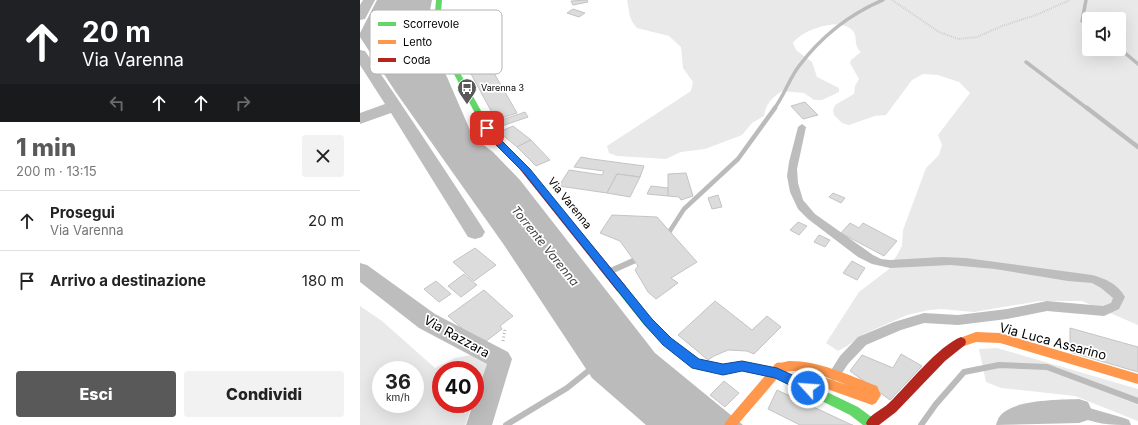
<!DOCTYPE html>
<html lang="it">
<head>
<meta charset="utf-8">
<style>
	body { margin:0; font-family:Inter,sans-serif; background:#f2f2f2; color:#222; height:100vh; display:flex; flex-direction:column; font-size:15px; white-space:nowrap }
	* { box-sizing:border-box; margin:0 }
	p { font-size:13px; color:#767676 }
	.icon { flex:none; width:22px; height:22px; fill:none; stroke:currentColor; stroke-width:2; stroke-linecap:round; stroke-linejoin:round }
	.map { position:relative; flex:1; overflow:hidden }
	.drawer { display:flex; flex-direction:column; background:#fff; width:360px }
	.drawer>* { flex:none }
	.guide { background:#202124; color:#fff; overflow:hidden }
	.controls { position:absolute; left:722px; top:12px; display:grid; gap:8px }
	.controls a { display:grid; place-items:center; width:44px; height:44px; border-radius:4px; background:#fff; box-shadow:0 4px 16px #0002; font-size:20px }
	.speed { position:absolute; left:12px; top:361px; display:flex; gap:8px; font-size:20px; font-weight:700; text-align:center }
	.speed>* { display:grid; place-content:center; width:52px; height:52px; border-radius:50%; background:#fff; box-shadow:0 4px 16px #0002; line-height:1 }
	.speed small { font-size:10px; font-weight:400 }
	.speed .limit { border:6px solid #d22; background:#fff; color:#111 }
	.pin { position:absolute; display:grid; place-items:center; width:34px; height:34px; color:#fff; margin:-17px; border-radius:8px; box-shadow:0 2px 6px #0006 }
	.me { position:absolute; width:44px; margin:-22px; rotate:296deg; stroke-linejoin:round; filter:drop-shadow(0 0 3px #0008) }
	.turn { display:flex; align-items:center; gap:14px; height:84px; padding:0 16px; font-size:18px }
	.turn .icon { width:52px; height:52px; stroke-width:2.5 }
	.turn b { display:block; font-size:28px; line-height:34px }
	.lanes { display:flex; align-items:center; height:38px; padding:0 16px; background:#0003; justify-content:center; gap:20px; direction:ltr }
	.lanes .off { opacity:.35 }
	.round { display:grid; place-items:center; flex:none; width:42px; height:42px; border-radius:4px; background:#f2f2f2 }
	.headline { display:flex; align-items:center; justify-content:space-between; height:68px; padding:0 16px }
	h1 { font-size:24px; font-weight:800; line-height:30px; color:#595959 }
	.cta { display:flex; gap:8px; margin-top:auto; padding:8px 16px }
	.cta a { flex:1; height:46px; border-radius:4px; background:#595959; color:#fff; font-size:16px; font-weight:800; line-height:46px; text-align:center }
	.cta a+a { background:#f2f2f2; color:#222 }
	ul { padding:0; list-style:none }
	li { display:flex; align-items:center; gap:12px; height:60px; padding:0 16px; border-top:1px solid #e0e0e0 }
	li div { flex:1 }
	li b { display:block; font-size:15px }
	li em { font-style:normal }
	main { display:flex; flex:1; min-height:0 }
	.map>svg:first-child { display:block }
</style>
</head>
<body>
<main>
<section class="drawer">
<div class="guide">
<div class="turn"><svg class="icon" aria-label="ahead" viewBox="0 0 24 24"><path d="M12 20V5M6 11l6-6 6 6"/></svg><div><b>20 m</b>Via Varenna</div></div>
<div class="lanes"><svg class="icon off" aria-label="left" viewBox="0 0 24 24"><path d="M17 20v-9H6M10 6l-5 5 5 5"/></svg><svg class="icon" aria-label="ahead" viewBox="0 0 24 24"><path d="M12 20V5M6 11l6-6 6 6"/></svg><svg class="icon" aria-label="ahead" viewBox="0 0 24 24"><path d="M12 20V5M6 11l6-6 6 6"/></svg><svg class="icon off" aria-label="right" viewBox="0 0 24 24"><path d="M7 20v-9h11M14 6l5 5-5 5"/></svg></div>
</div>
<div class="headline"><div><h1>1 min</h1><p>200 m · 13:15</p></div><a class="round"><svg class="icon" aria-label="close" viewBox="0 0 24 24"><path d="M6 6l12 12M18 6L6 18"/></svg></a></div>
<ul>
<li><svg class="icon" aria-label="ahead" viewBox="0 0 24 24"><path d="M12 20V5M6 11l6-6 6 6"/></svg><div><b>Prosegui</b><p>Via Varenna</p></div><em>20 m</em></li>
<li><svg class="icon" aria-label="arrive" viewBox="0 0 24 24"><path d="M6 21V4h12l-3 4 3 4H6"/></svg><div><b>Arrivo a destinazione</b></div><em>180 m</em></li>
</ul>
<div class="cta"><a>Esci</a><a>Condividi</a></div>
</section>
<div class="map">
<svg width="778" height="425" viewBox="0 0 778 425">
	<rect width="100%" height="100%" fill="#fff"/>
	<!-- green -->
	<g fill="#e9e9e9" fill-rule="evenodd">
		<path d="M267,0H778V325L722,301H679L614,312L581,309L569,310L547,315L504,334L487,346L478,351L466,343L499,292L529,269L542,246L543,230L566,168L579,155L582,145L578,135L610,93L599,82L578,75L563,74L552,80L526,115L515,116L489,125L482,123L474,115L473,110L475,105L494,94L495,86L499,79L490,63L491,60L501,52C492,44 499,36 492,30C479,17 442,30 433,43L436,50L452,62L457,77L479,88V92L462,100H454L444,93L422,91C412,98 406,103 404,116L392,123L382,135L345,149L321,152L306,159L257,156L249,153L247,146L331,91L333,82L323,68L321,47L309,36L277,28L273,23L270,17ZM729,19H759V49H729Z"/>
		<path d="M0,306L22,321L75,368L95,358L111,355L130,366L115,398V370H81V404H112L105,425H0ZM21,370H55V404H21Z"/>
		<polygon points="637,348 778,389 778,421 715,396 641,388 626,382 619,349"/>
	</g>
	<!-- water -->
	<polygon fill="#bbb" points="17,0 72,0 66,32 74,53 87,77 113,137 133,152 160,180 295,353 383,425 286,425 232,378 144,245 35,91 0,37 0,33"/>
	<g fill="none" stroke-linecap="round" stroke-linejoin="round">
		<!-- stream-far2 -->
		<g stroke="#bbb" stroke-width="3.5">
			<polyline points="726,0 722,21 729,25"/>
			<polyline points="759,48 778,64"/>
			<polyline points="666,62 728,109"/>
			<path d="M414,109C424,96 429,79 439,66C461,37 490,14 523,0"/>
		</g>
		<!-- stream-far1 -->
		<g stroke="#bbb" stroke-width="4.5">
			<polyline points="727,108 778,147"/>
			<polyline points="306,237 324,209 378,159 415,108"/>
		</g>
		<!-- stream -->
		<g stroke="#bbb" stroke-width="6">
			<polyline points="253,270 280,258"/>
			<polyline points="146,425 207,388 232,368"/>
			<polyline points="561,425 576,404 604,372 639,365 687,367 778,401"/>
		</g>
	</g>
	<!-- building -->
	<g fill="#dcdcdc" stroke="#c4c4c4">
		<polygon points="227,0 228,2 213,5 211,1"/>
		<polygon points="213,9 225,13 219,17 207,13"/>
		<polygon points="130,66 157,113 136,120 110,72"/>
		<polygon points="445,102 458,115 443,119 431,106"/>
		<polygon points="165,112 168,117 139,127 136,122"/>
		<polygon points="153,126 171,140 157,147 139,132"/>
		<polygon points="171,140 190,160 176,166 157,147"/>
		<polygon points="221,157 232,159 284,166 280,177 257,174 247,193 199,186 209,170 242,175 244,171 214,167"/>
		<polygon points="326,173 333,196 321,200 319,197 308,196 308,174"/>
		<polygon points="257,174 280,177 270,197 247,193"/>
		<polygon points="291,186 308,188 308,196 287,194"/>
		<polygon points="473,193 485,198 481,203 469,197"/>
		<polygon points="358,195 362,207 352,209 348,198"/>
		<polygon points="252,215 297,217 337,262 311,278 318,283 296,299 288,292 275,270 278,266 260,241 240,233"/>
		<polygon points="438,222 447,226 439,235 430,230"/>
		<polygon points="490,223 499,228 503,223 537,241 524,256 481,233"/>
		<polygon points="459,235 470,240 465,247 454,242"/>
		<polygon points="115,248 136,265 114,281 93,262"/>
		<polygon points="492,261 505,268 497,280 483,273"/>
		<polygon points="104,274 117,285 101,297 88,286"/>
		<polygon points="76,281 91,294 79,302 64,289"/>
		<polygon points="124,290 153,316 140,326 142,329 125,342 104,330 88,316"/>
		<polygon points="355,301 392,330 407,316 421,327 394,354 387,351 368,350 354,356 348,360 318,335"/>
		<polygon points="710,328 778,347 778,372 710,352"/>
		<polygon points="541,354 562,366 530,400 490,371 502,355 533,368"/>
		<polygon points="364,381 379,393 365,407 350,395"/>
		<polygon points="417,390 492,425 493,425 440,425 408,409"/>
	</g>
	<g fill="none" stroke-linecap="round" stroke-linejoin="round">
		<!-- path-far1 -->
		<polyline stroke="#b8b8b8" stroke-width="2" stroke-dasharray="0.5 1.5" stroke-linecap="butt" points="532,0 579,32 598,39 617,37 642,26 676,15 710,0"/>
		<!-- path -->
		<polyline stroke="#b8b8b8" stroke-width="3" stroke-dasharray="1 2.5" stroke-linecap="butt" points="143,341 145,329"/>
		<!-- lane -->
		<g fill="#bdbdbd" fill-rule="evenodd">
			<path d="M442,124L446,127L437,169L438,183L443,200L455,214L513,255L521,259L530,260L582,257L606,258L732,275C744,278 758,284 765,297L759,309L744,316L687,311L647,319L598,325L564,323L541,330L506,345L488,364L478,379L474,381L470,379L468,375L480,356L498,337L534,322L564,313L598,315L647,309L687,301L743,306L751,303L753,298L741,288L732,283L708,281L635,269L591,265L530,268L512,264L498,257L448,219L438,209L430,192L427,176L429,162L438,127Z"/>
			<path d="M719,405L764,418L769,420L771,425C748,425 735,424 714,415L712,411L714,407Z"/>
		</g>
		<!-- street -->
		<g fill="#bdbdbd" fill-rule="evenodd">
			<polygon points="3,0 15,0 5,19 0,20 0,5"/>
			<path d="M0,50L5,51C45,109 83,167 122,227L125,232L122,237L115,239L108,237L31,113L0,124V113L25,104L0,65Z"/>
			<polygon points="0,263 7,265 75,314 148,352 152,359 132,425 106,425 113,404 115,404 115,399 127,364 59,328 0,282"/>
			<path d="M719,399L728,402L732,411L728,420L719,423L636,425C637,422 638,418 640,416C653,399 700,400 719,399Z"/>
		</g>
		<!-- fast -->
		<g fill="#63d668" fill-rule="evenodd">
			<polygon points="76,0 82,0 79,35 130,127 139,138 164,163 165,165 164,167 158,167 133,142 124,130 73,35"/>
			<polygon points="261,284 265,285 292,319 311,338 339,359 363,364 382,361 417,368 498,407 517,421 519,425 503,425 490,415 415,378 382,371 363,374 332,368 303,344 284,325 257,291 256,288 257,285"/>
		</g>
		<!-- slow -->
		<g fill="#ff974d" fill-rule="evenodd">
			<polygon points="616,332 640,333 778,374 778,384 640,343 616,342 601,347 597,345 596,342 597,339"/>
			<path d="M429,361C460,361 488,375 517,386L521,395L516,403L512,405L456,385L454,381L456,377L460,376L487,385C472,379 457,373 441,371C432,370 422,374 415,372L413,368L415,364Z"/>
		</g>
		<!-- jam -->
		<g fill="#b3261e" fill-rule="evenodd">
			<polygon points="161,162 164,163 265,285 266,288 265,291 261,292 257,291 158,167 157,165"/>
			<path d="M601,337L605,339L606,342L605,345L585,361L536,412L519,425H507L506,423C510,414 522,410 529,403C548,385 578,346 601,337Z"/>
		</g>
		<!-- slow-bridge -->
		<polyline stroke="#ff974d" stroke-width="11" points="370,425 419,368"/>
	</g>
	<!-- route -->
	<polygon fill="#1a73e8" stroke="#114b97" points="127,125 130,126 139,138 170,169 292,319 311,338 339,359 363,364 382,361 417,368 452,384 454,388 452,392 448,394 415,378 382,371 363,375 332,368 303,345 285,325 164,173 133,142 123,128"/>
	<!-- icons -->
	<defs>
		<g id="bus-pin" transform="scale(1)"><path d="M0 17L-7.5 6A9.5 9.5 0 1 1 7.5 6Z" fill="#595959" stroke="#fff"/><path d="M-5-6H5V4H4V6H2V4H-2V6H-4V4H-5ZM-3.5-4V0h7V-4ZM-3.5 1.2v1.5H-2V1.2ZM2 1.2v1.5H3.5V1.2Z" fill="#fff"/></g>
	</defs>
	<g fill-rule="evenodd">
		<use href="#bus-pin" x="107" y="88"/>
	</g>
	<g text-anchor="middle" stroke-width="3.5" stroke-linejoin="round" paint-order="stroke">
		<!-- far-poi labels -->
		<g font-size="9" fill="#000" stroke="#fff" text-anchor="start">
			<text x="121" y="91">Varenna 3</text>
		</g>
		<!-- street labels -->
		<g font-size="11" fill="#000" stroke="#fff">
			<text transform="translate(210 203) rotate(51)" y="4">Via Varenna</text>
		</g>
		<!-- water labels -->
		<g font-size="12" font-style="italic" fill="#3f3f3f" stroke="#fff">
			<text transform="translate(185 246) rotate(51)" y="4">Torrente Varenna</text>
		</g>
		<!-- near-street labels -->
		<g font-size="13" fill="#000" stroke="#fff">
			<text transform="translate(97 336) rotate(29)" y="5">Via Razzara</text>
			<text transform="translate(693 341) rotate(15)" y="5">Via Luca Assarino</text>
		</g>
	</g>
	<!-- legend -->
	<rect x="10" y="10" width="132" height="64" rx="6" fill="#fff" stroke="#b2b2b2" stroke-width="1"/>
	<rect x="18" y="22" width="18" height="4" fill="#63d668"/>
	<rect x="18" y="40" width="18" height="4" fill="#ff974d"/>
	<rect x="18" y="58" width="18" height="4" fill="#b3261e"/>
	<g font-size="11" fill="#000">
		<text x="43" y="28">Scorrevole</text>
		<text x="43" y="46">Lento</text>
		<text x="43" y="64">Coda</text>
	</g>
</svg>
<div class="controls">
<a><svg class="icon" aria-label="sound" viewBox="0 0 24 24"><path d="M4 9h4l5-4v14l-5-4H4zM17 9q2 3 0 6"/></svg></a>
</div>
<div class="speed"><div>36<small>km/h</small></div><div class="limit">40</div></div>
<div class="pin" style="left:127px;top:128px;background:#d93025"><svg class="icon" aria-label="arrive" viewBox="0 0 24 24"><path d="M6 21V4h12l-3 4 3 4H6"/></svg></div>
<svg class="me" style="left:448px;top:388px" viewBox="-20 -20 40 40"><circle r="17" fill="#1a73e8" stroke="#fff" stroke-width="3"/><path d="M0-11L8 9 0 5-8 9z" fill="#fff"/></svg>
</div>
</main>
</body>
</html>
